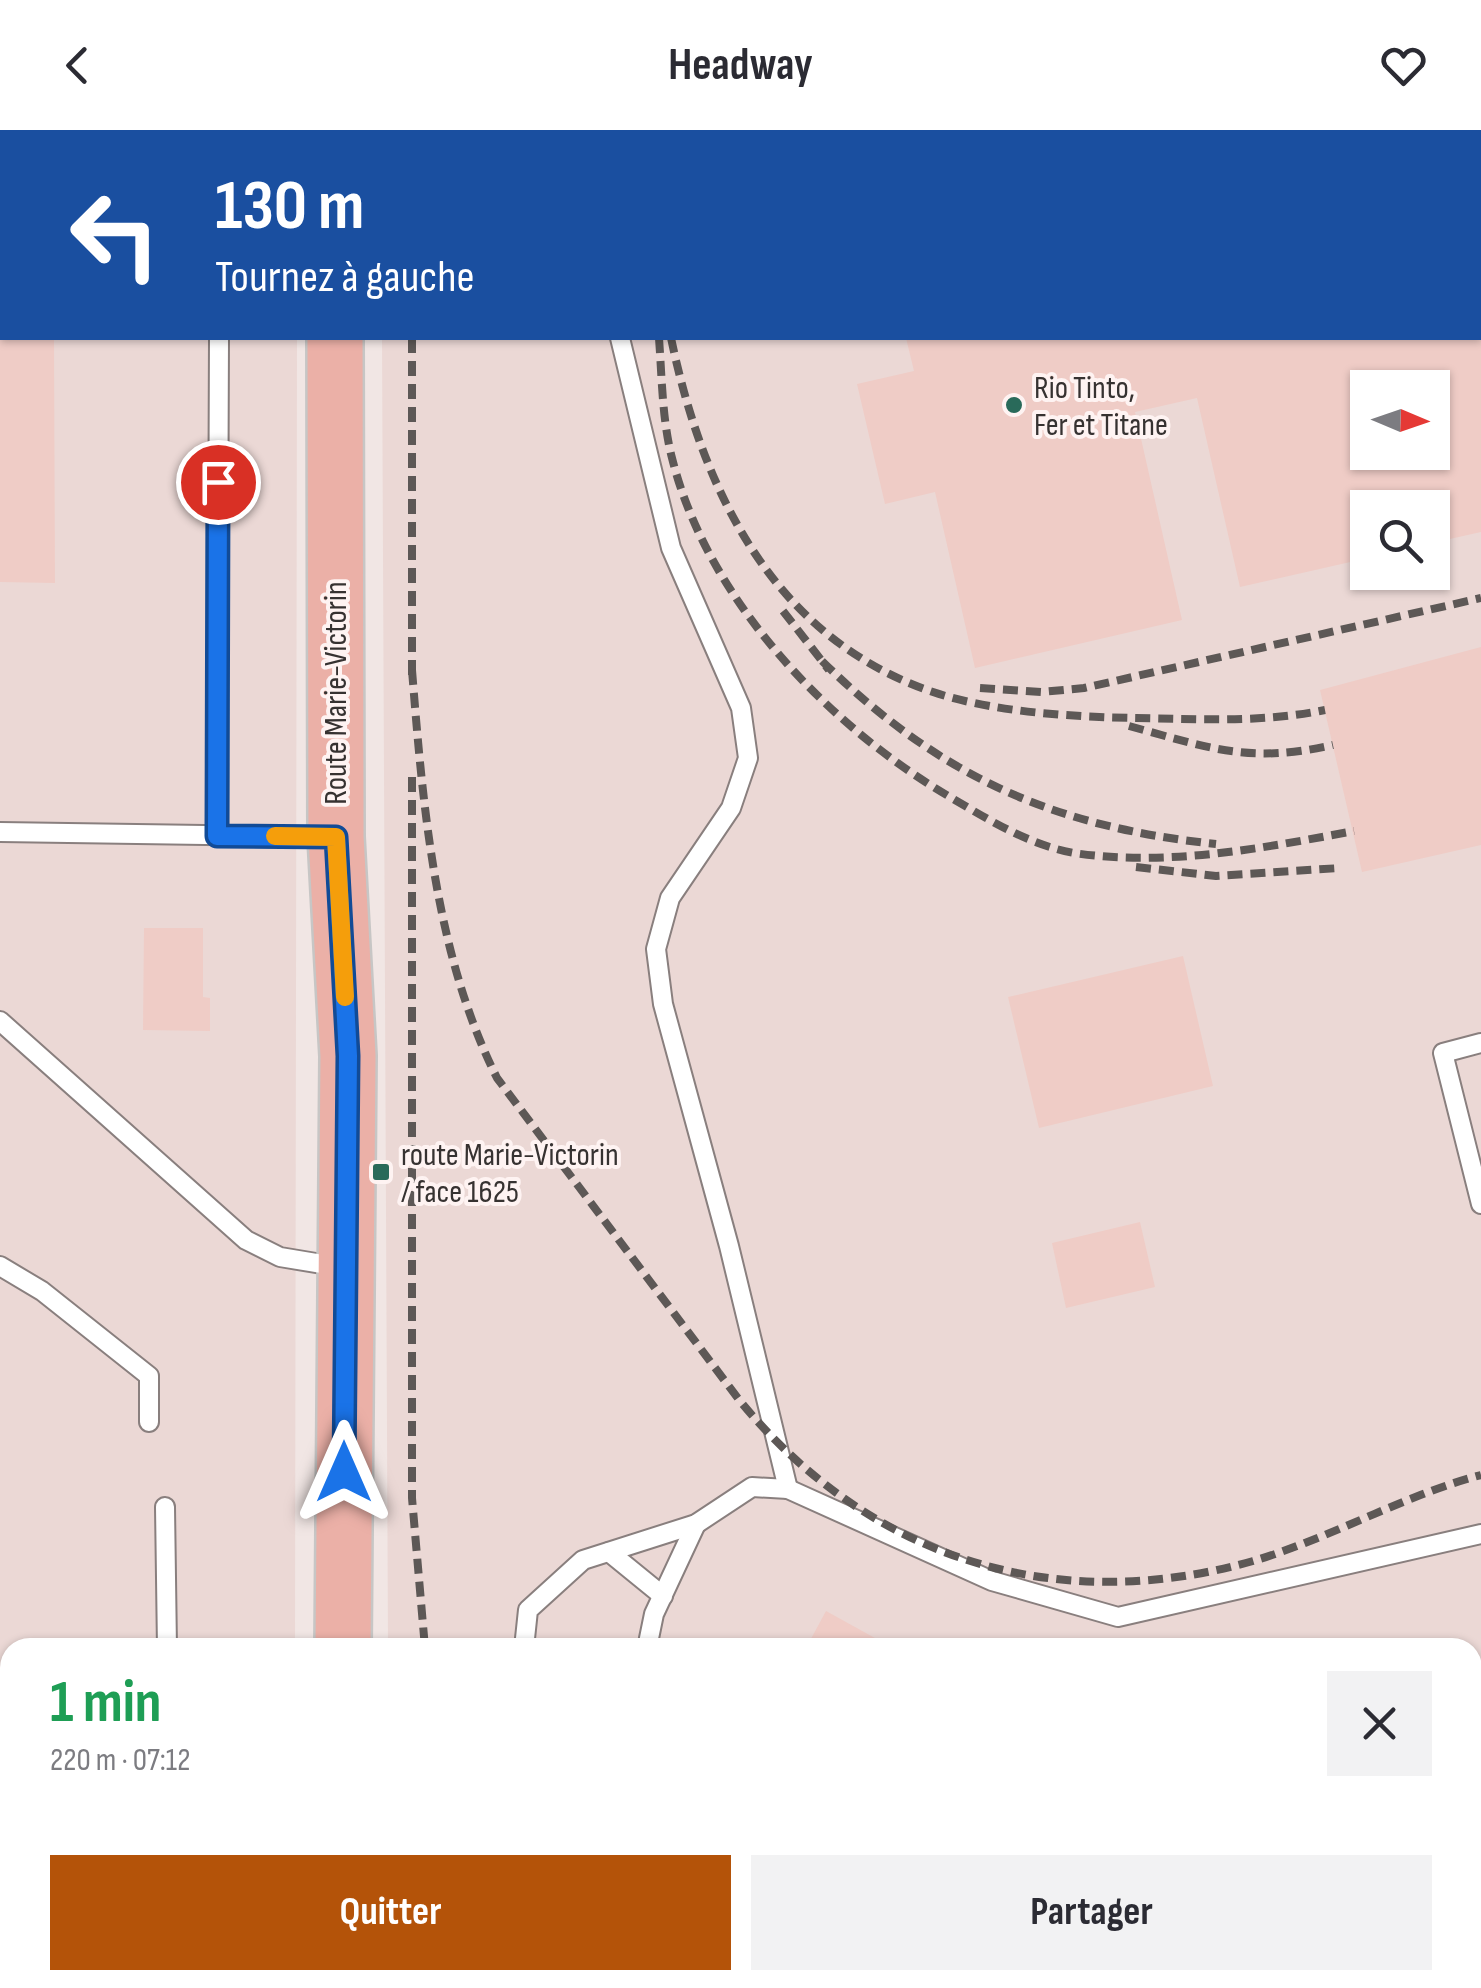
<!DOCTYPE html>
<html lang="fr">
<head>
<meta charset="utf-8">
<style>
	body { margin:0; font-family:"Sofia Sans Condensed",sans-serif; background:#f2f2f3; color:#2b2b33; height:100vh; display:flex; flex-direction:column; font-size:38px; white-space:nowrap }
	* { box-sizing:border-box; margin:0 }
	p { font-size:32px; color:#7c7c81 }
	.icon { flex:none; width:55px; height:55px; fill:none; stroke:currentColor; stroke-width:2; stroke-linecap:round; stroke-linejoin:round }
	.map { position:relative; flex:1; overflow:hidden }
	.panel { position:absolute; left:0px; top:1508px; width:1482px; height:352px; display:flex; flex-direction:column; background:#fff; border-radius:30px 30px 0 0; box-shadow:0 2px 8px #0004 }
	.panel>* { flex:none }
	.banner { position:absolute; left:0px; top:0px; width:1482px; height:210px; box-shadow:0 2px 8px #0004; background:#1a4fa0; color:#fff; overflow:hidden }
	.needle { width:65px; rotate:92deg }
	.buttons { position:absolute; left:1350px; top:240px; display:grid; gap:20px }
	.buttons a { display:grid; place-items:center; width:100px; height:100px; border-radius:0px; background:#fff; box-shadow:0 2px 8px #0004; font-size:50px }
	.pin { position:absolute; display:grid; place-items:center; width:85px; height:85px; color:#fff; margin:-42px; border:5px solid #fff; border-radius:50%; box-shadow:0 2px 10px #0007 }
	.me { position:absolute; width:110px; margin:-55px; rotate:0deg; stroke-linejoin:round; filter:drop-shadow(0 0 8px #0008) }
	.turn { display:flex; align-items:center; gap:35px; height:210px; padding:0 50px; font-size:45px }
	.turn .icon { width:130px; height:130px; stroke-width:2.5 }
	.turn b { display:block; font-size:70px; line-height:85px }
	.round { display:grid; place-items:center; flex:none; width:105px; height:105px; border-radius:0px; background:#f2f2f3 }
	.headline { display:flex; align-items:center; justify-content:space-between; height:170px; padding:0 50px }
	h1 { font-size:60px; font-weight:700; line-height:75px; color:#1e9e55 }
	.action { display:flex; gap:20px; margin-top:auto; padding:20px 50px }
	.action a { flex:1; height:115px; border-radius:0px; background:#b45309; color:#fff; font-size:40px; font-weight:700; line-height:115px; text-align:center }
	.action a+a { background:#f2f2f3; color:#2b2b33 }
	header { display:flex; justify-content:space-between; align-items:center; height:130px; padding:0 50px; background:#fff; font-size:45px; font-weight:700 }
	.map>svg:first-child { display:block }
</style>
</head>
<body>
<header><svg class="icon" aria-label="back" viewBox="0 0 24 24"><path d="M15 5l-7 7 7 7"/></svg>Headway<svg class="icon" aria-label="heart" viewBox="0 0 24 24"><path d="M12 20l-8-8c-3-5 5-10 8-4 3-6 11-1 8 4z"/></svg></header>
<div class="map">
<svg width="1481" height="1858" viewBox="0 0 1481 1858">
	<rect width="100%" height="100%" fill="#f1e6e4"/>
	<!-- built -->
	<g fill="#ebd8d5" fill-rule="evenodd">
		<polygon points="0,0 297,0 2,2 2,208 297,208 295,1517 10,1518 10,1850 295,1850 295,1858 0,1858"/>
		<path d="M381,0H1481V1858H390V1850H1472V1518L388,1517L382,208H1480V2ZM1368,258H1432V322H1368ZM1368,378H1432V442H1368Z"/>
	</g>
	<!-- building -->
	<g fill="#efccc6" fill-rule="evenodd">
		<polygon points="0,208 54,208 55,453 0,452"/>
		<path d="M906,208H1481V402L1432,413V378H1368V428L1240,457L1197,268L1135,282L1182,490L975,538L935,362L885,374L857,254L914,241ZM1368,258H1432V322H1368Z"/>
		<polygon points="1481,517 1481,715 1362,742 1320,560"/>
		<polygon points="144,798 203,798 203,867 210,868 210,901 143,900"/>
		<polygon points="1183,826 1213,956 1039,998 1008,867"/>
		<polygon points="1140,1092 1155,1157 1066,1178 1052,1113"/>
		<polygon points="826,1481 893,1518 806,1518"/>
	</g>
	<g fill="none" stroke-linecap="round" stroke-linejoin="round">
		<!-- service casing -->
		<g stroke="#897f7e" stroke-width="22">
			<g id="service">
				<polyline points="219,2 219,0"/>
				<polyline points="605,2 605,0"/>
				<polyline points="620,208 671,418 741,578 748,628 731,678 670,768 656,819 663,874 729,1116 788,1359"/>
				<polyline points="0,702 331,707"/>
				<polyline points="217,705 219,208"/>
				<polyline points="0,891 246,1110 280,1127 340,1137"/>
				<polyline points="1481,913 1443,923 1481,1074"/>
				<polyline points="0,1136 42,1161 149,1246 149,1292"/>
				<polyline points="165,1377 167,1518"/>
				<polyline points="609,1422 663,1466"/>
				<polyline points="524,1518 528,1480 583,1430 696,1394 752,1357 788,1359 992,1451 1118,1487 1481,1404"/>
				<polyline points="647,1518 654,1484 696,1394"/>
				<polyline points="0,1844 10,1844"/>
				<polyline points="72,1850 90,1858"/>
				<polyline points="188,1850 191,1858"/>
				<polyline points="651,1850 656,1858"/>
			</g>
		</g>
		<!-- primary casing -->
		<g stroke="#c7c6c5" stroke-width="60">
			<g id="primary">
				<polyline points="336,2 336,0"/>
				<polyline points="335,208 336,707 348,926 343,1518"/>
				<polyline points="347,1850 347,1858"/>
			</g>
		</g>
		<!-- service -->
		<use href="#service" stroke="#fff" stroke-width="18"/>
		<!-- primary -->
		<use href="#primary" stroke="#ebb0a7" stroke-width="55"/>
		<!-- rail -->
		<g stroke="#5d5856" stroke-width="8" stroke-dasharray="15 8" stroke-linecap="butt">
			<polyline points="412,0 412,2"/>
			<polyline points="635,0 636,2"/>
			<polyline points="412,208 412,552"/>
			<path d="M659,208C662,248 662,289 672,328C707,469 828,596 950,667C989,690 1029,715 1074,723C1167,737 1263,718 1354,701"/>
			<path d="M671,208C703,361 773,508 933,562C992,582 1073,587 1136,588C1200,589 1261,593 1325,580"/>
			<polyline points="783,481 829,540"/>
			<path d="M822,531C939,646 1053,697 1216,714"/>
			<path d="M412,540C423,677 435,824 497,948L740,1271C870,1429 1055,1487 1253,1431C1331,1408 1402,1366 1481,1345"/>
			<polyline points="980,558 1042,562 1084,558 1481,468"/>
			<path d="M1129,596C1210,618 1248,634 1333,615"/>
			<polyline points="412,647 412,1368 425,1518"/>
			<polyline points="1136,737 1216,746 1340,738"/>
			<polyline points="533,1850 537,1858"/>
		</g>
	</g>
	<g fill="none" stroke-linecap="round" stroke-linejoin="round">
		<!-- route casing -->
		<g stroke="#114b97" stroke-width="25">
			<polyline id="route" points="218,352 217,706 336,707 348,926 344,1342"/>
		</g>
		<!-- route -->
		<use href="#route" stroke="#1a73e8" stroke-width="18"/>
		<!-- slow -->
		<polyline stroke="#f59e0b" stroke-width="18" points="275,706 336,707 345,867"/>
	</g>
	<!-- markers -->
	<g fill="#296a5a" stroke="#fef3f2" stroke-width="4">
		<circle cx="1014" cy="275" r="10"/>
		<rect x="371" y="1032" width="20" height="20" rx="5"/>
	</g>
	<g text-anchor="middle" stroke-width="8" stroke-linejoin="round" paint-order="stroke">
		<!-- poi labels -->
		<g font-size="32" fill="#363231" stroke="#fef3f2" text-anchor="start">
			<text x="1034" y="268">Rio Tinto,<tspan x="1034" dy="37">Fer et Titane</tspan></text>
			<text x="401" y="1035">route Marie-Victorin<tspan x="401" dy="37">/ face 1625</tspan></text>
		</g>
		<!-- street labels -->
		<g font-size="32" fill="#363231" stroke="#fef3f2">
			<text transform="translate(335 563) rotate(-90)" y="11">Route Marie-Victorin</text>
		</g>
	</g>
</svg>
<div class="buttons">
<a><svg class="needle" viewBox="-14 -14 28 28"><path d="M0-13l5 13h-10z" fill="#e53935"/><path d="M0 13l5-13h-10z" fill="#7c7c81"/></svg></a>
<a><svg class="icon" aria-label="search" viewBox="0 0 24 24"><circle cx="10" cy="10" r="6"/><path d="M15 15l6 6"/></svg></a>
</div>
<div class="pin" style="left:218px;top:352px;background:#d93025"><svg class="icon" aria-label="arrive" viewBox="0 0 24 24"><path d="M6 21V4h12l-3 4 3 4H6"/></svg></div>
<svg class="me" style="left:344px;top:1342px" viewBox="-20 -20 40 40"><path d="M0-17L14 15 0 8-14 15z" fill="#1a73e8" stroke="#fff" stroke-width="4"/></svg>
<div class="banner">
<div class="turn"><svg class="icon" aria-label="left" viewBox="0 0 24 24"><path d="M17 20v-9H6M10 6l-5 5 5 5"/></svg><div><b>130 m</b>Tournez à gauche</div></div>
</div>
<section class="panel">
<div class="headline"><div><h1>1 min</h1><p>220 m · 07:12</p></div><a class="round"><svg class="icon" aria-label="close" viewBox="0 0 24 24"><path d="M6 6l12 12M18 6L6 18"/></svg></a></div>
<div class="action"><a>Quitter</a><a>Partager</a></div>
</section>
</div>
</body>
</html>
